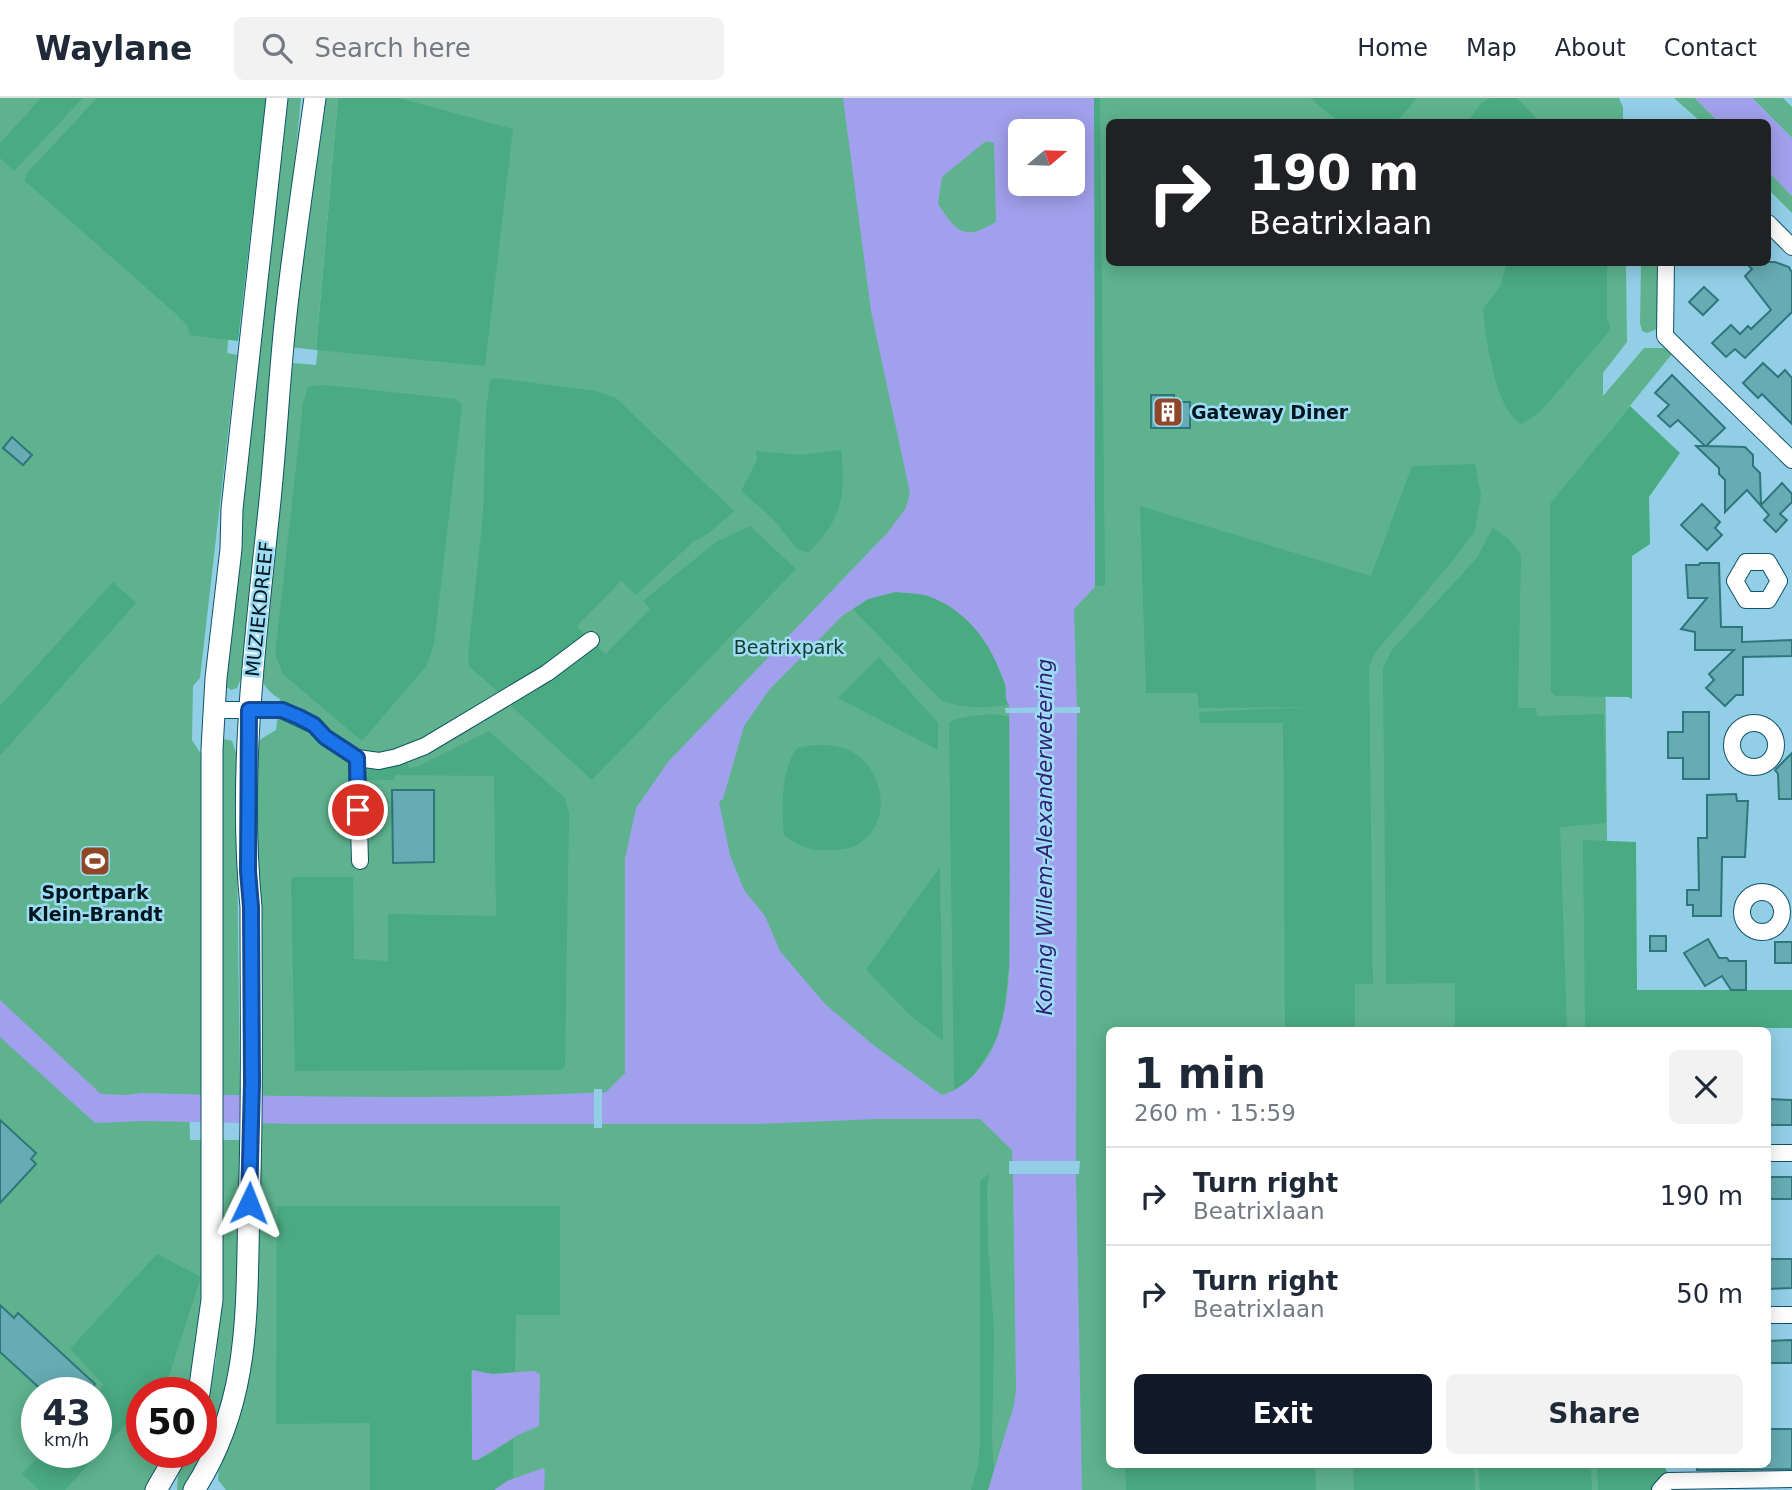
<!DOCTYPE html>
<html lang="en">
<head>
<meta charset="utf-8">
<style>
	body { margin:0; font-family:"DejaVu Sans",sans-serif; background:#f2f2f3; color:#1f2937; height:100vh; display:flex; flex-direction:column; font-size:26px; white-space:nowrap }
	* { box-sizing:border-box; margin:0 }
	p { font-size:23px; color:#747a83 }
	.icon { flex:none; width:38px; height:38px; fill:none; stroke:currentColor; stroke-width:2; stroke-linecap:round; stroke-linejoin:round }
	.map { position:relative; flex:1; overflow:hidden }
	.side { position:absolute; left:1106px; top:929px; width:665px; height:441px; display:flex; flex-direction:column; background:#fff; border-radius:10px; box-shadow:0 4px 18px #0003 }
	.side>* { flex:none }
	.guide { position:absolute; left:1106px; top:21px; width:665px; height:147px; border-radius:10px; box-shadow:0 4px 18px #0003; background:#202124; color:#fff; overflow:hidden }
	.needle { width:46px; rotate:71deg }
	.buttons { position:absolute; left:1008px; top:21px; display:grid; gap:14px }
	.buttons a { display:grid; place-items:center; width:77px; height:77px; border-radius:10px; background:#fff; box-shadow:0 4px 18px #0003; font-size:35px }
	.speed { position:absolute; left:21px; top:1279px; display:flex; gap:14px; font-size:35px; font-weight:700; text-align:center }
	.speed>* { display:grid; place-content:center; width:91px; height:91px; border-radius:50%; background:#fff; box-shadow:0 4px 18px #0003; line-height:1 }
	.speed small { font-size:18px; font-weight:400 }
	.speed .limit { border:10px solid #d22; background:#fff; color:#111 }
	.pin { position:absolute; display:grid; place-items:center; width:60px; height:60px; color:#fff; margin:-30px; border:4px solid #fff; border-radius:50%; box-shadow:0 2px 7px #0007 }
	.me { position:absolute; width:77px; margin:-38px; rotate:2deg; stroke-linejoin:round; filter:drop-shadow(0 0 5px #0008) }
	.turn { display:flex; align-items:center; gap:24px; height:147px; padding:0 28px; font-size:32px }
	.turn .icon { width:91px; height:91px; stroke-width:2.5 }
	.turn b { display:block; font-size:49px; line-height:60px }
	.round { display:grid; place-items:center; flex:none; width:74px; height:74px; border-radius:10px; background:#f2f2f3 }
	.head { display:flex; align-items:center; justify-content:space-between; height:119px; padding:0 28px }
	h1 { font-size:42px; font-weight:700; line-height:52px }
	.cta { display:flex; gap:14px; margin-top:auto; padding:14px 28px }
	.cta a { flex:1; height:80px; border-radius:10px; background:#111827; color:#fff; font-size:28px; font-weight:700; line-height:80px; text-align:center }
	.cta a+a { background:#f2f2f3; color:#1f2937 }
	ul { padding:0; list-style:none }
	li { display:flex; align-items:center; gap:21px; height:98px; padding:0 28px; border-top:2px solid #e0e1e3 }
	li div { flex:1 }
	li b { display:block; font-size:26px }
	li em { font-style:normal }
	header { display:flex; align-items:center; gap:42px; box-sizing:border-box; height:98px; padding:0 35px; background:#fff; border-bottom:2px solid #e0e1e3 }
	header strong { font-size:33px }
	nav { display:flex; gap:38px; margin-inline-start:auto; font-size:24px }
	.search { width:490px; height:63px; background:#f2f2f3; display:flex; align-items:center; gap:18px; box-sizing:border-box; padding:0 24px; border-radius:10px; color:#747a83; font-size:26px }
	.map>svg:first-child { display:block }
</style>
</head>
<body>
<header>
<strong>Waylane</strong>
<div class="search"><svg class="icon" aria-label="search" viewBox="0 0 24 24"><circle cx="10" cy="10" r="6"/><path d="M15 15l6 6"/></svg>Search here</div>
<nav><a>Home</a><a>Map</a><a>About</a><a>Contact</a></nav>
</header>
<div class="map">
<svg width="1792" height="1392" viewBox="0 0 1792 1392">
	<rect width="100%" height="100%" fill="#92cfe7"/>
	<!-- green -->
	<g fill="#5eb38e" fill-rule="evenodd">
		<path d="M0,0H254L227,255L237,257L200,580L193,588L192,642L201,656L202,703V997H189L190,1042H202L205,1213L190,1295H142V1354L167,1355L146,1392H0ZM37,1295H96V1354H37Z"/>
		<polygon points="281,0 301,0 262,412 244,573 237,590 231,592 224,587 238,421"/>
		<polygon points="316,0 338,0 316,252 290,249"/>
		<path d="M345,0H1619L1623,9V24H1110V164L1601,165L1602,240L1611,231L1607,218V165H1626L1627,244L1603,275V298L1644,250H1664L1672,256L1603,341L1609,933H1110V1367H1614V1392H226L218,1382L219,1364L232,1329L255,650L261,641L276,632L280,601C263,591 260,580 258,562L293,265L316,267ZM1020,33H1073V86H1020Z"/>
		<polygon points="1674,0 1695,0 1719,24 1701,24"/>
		<polygon points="1752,0 1783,0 1792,9 1792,40"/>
		<polygon points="1768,73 1792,98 1792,115 1768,91"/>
		<polygon points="1641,165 1659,165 1659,230 1647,235 1642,233 1640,225"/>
		<polygon points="224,641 232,643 236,655 240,998 221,997 218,647"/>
		<polygon points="220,1042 240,1042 240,1230 224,1317 189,1392 177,1392 178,1377 187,1355 201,1354 201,1317 216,1263"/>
	</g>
	<!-- forest -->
	<g fill="#4aaa82">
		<polygon points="41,0 83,0 14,73 0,60 0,45"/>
		<polygon points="97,0 266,0 238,243 190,237 187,227 176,216 25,83 27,75"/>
		<polygon points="338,0 399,0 513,31 485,268 316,252"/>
		<polygon points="1094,0 1100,0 1105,488 1095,487"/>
		<polygon points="1310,0 1417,0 1396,24 1339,24"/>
		<polygon points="1491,0 1517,0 1540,24 1468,24 1481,5"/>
		<path d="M1507,165H1607V218L1611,231L1541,313L1522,326C1496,315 1485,238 1483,211L1500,189Z"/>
		<polygon points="496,280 596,293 616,300 734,413 708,436 694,443 636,497 621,483 577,528 585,537 541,571 500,596 469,568 468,557 483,417 486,313 490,282"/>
		<polygon points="326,287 456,301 462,307 434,546 427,567 362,643 283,576 275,556 303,306 308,288"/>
		<polygon points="1630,308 1680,355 1649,399 1650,446 1632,458 1632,601 1628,599 1556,598 1551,594 1550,406"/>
		<path d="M841,352C846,401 842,420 808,455L797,451L772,420L741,393L757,362L756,353L800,357Z"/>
		<polygon points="1475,366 1481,397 1475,433 1449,467 1374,556 1369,569 1373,886 1355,886 1355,933 1285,933 1283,625 1200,625 1199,614 1315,609 1199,610 1197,595 1146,595 1140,408 1371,478 1412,368"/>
		<polygon points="750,428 796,471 592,682 509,606 596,547 606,556 650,511 643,503 716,444"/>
		<polygon points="1493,430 1509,441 1521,457 1518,610 1536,610 1537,618 1604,616 1606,725 1560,729 1567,929 1521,933 1455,933 1455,885 1386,886 1383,570 1391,553 1476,461"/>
		<polygon points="113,484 136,505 0,658 0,608"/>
		<path d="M895,494C906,495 918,495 928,498C962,510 986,538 999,571C1001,576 1003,581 1005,586C1007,594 1004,600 1009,607C987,610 962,611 941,602L853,511L869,501Z"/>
		<polygon points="879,559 938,625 938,652 838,600"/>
		<path d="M990,616L1009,618V867L1004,912L997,939L982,965L970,982L954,993L949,629V625C960,617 976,619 990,616Z"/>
		<polygon points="489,633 565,700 569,716 565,969 560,972 295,973 291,785 293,779 353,779 354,861 388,863 388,816 496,818 494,678 395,677 394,682 367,682 369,669 408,665 409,670 419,668"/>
		<path d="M814,647C824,647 836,647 846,651C883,666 895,721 860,745C852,751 839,752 829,752C810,753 798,748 784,737C782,709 780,675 797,650Z"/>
		<polygon points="1583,742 1636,744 1637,892 1792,892 1792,930 1585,929"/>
		<polygon points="940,769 943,943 911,918 866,872"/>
		<polygon points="989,1076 987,1091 988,1144 994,1235 992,1342 994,1371 988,1392 971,1392 978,1368 980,1344 980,1083"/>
		<polygon points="277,1108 560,1108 560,1217 516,1217 515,1274 492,1276 472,1272 471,1276 472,1362 488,1357 513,1341 513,1380 494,1392 370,1392 370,1325 276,1326"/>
		<polygon points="157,1156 201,1179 169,1278 154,1295 142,1295 142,1308 65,1392 39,1392 22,1376 42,1355 96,1354 96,1296 104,1287 70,1251"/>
		<polygon points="1125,1367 1315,1367 1316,1392 1126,1392"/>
		<polygon points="1353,1367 1474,1367 1475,1392 1354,1392"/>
		<polygon points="1478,1367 1591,1367 1592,1392 1480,1392"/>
		<polygon points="1597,1367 1663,1367 1668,1375 1653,1392 1598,1392"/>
	</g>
	<!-- water -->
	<g fill="#a1a0ec" fill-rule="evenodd">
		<path d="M843,0H1094L1095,489L1074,511L1077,613L1076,1077L1082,1392H988L1014,1307L1016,1292L1013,1077L1012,1052L980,1021H878L757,1026H298L145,1023L95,1025L0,939V902L101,996L125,997L143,995C297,999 452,1002 606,994L625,975V761L636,710L668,664L888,434L906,410L910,395L871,213ZM1020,33H1073V86H1020ZM986,43L994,45L996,124C964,143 957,135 938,106L942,79ZM895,494C906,495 918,495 928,498C962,510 986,538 999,571C1001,576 1003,581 1005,586C1007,594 1004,600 1009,607C1010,671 1010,735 1010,799C1009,844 1013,893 998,937C989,963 969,989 942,997L872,946L825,906L780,853L765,818L744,792L730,757L719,704L723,701L744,628L769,592L842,518L868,501Z"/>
		<polygon points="1695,0 1752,0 1792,40 1792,98 1768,73 1768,24 1719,24"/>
		<polygon points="472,1272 492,1276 534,1273 540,1276 539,1328 518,1337 478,1362 472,1362"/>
		<polygon points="543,1370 545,1373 544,1392 494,1392 507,1383"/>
	</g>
	<!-- pier -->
	<g fill="#92cfe7">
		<polygon points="1080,609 1080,615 1006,615 1005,610"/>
		<rect x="594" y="991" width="8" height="39"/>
		<polygon points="1009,1063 1080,1063 1079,1076 1009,1076"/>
	</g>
	<!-- building -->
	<g fill="#67acb3" stroke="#2f767c" stroke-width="2">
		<polygon points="1745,164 1775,164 1789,169 1792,175 1792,214 1745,260 1735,251 1726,259 1712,245 1731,227 1740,236 1748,228 1751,231 1771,212 1745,178 1752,171"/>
		<polygon points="1704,189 1718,202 1703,217 1689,204"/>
		<polygon points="1763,265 1778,279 1785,272 1792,280 1792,326 1762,296 1758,300 1743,285"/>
		<polygon points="1672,277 1725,330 1706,348 1745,349 1753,357 1753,368 1760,375 1761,407 1782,385 1792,396 1792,404 1780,416 1787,422 1776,434 1764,422 1769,417 1747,392 1725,414 1725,382 1719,376 1719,370 1696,348 1705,348 1678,322 1670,329 1658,318 1669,307 1655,295"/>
		<polygon points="1151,297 1174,297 1174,304 1190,304 1190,330 1151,330"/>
		<polygon points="12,339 32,357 23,367 3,350"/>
		<polygon points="1702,406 1720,424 1715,430 1722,437 1707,452 1681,427"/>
		<polygon points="1700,465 1719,465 1721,529 1742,529 1742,544 1792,542 1792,558 1743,559 1743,597 1736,597 1725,608 1706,590 1714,582 1709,576 1734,552 1695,552 1695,534 1681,531 1707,500 1688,500 1686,467 1699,467"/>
		<polygon points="1683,614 1709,614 1709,681 1683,681 1683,660 1668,660 1668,634 1683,634"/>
		<polygon points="1792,655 1792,701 1779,701 1778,676 1775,672"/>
		<polygon points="392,692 434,692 434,764 393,765"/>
		<polygon points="1736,696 1737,703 1748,703 1745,759 1722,759 1721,818 1693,818 1693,807 1687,807 1687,792 1699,792 1698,740 1707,740 1707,697"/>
		<rect x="1650" y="838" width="16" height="15"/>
		<polygon points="1708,841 1719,860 1727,860 1729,863 1746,863 1746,892 1731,892 1722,878 1705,888 1684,855"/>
		<rect x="1775" y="844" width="17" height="21"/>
		<polygon points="1769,1001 1792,1002 1792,1027 1768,1027"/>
		<polygon points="0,1022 36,1055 31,1061 36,1066 0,1105"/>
		<rect x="1768" y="1079" width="24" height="22"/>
		<polygon points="1768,1161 1792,1161 1792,1190 1768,1191"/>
		<polygon points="0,1207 14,1220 18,1215 95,1286 87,1295 45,1295 0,1254"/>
		<polygon points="1792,1242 1792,1265 1768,1265 1768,1243"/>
		<polygon points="1768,1331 1792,1331 1792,1371 1697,1372 1697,1367 1768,1367"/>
	</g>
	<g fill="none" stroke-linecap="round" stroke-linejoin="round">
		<!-- minor casing -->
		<g stroke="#105267" stroke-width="18">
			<g id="minor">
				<polyline points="1768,125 1792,149"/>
				<polyline points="1666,164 1665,238 1792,362"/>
				<polygon points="1746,464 1768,464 1779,483 1768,502 1746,502 1735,483"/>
				<polyline points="214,612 282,612 314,627 325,639 357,660 360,763"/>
				<circle cx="1754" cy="647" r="22"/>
				<polyline points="357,660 379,663 397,659 425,648 547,575 591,542"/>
				<circle cx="1762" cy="814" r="20"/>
				<polyline points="1768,1055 1792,1055"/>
				<polyline points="1768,1217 1792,1217"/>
				<polyline points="1660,1392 1668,1383 1792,1381"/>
			</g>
		</g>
		<!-- secondary casing -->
		<g stroke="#105267" stroke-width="23">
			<g id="secondary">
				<polyline points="199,1295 212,1202 212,651 216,580 231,451 232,411 277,0"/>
				<polyline points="156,1392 178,1354"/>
				<path d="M194,1392C252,1302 246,1211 249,1108C253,1009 251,909 251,809C238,676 255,544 269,412C276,347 279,281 286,216C294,144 305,72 315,0"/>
			</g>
		</g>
		<!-- minor -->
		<use href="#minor" stroke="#fff" stroke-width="16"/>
		<!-- secondary -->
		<use href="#secondary" stroke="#fff" stroke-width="21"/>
	</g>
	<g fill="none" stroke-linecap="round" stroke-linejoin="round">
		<!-- route casing -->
		<g stroke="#114b97" stroke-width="18">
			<polyline id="route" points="249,1105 252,985 251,809 248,773 249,612 282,612 299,619 314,627 325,639 357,660 358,712"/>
		</g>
		<!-- route -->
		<use href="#route" stroke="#1a73e8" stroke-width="12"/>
	</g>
	<!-- icons -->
	<defs>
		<g id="building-square" transform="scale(1.575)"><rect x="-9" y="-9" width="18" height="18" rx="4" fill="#904727" stroke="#9edcf4"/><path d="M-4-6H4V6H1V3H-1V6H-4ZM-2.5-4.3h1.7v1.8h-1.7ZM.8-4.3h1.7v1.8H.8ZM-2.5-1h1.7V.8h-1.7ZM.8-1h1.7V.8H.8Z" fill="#fff"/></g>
		<g id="stadium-square" transform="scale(1.575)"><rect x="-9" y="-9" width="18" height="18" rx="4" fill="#904727" stroke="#9edcf4"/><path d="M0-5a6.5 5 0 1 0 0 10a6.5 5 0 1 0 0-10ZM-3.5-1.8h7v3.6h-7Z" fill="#fff"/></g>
	</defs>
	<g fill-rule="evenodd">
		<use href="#building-square" x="1168" y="314"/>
		<use href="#stadium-square" x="95" y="763"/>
	</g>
	<g text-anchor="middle" stroke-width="5" stroke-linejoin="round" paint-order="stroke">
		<!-- poi labels -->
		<g font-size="19" font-weight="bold" fill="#00171f" stroke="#9edcf4" text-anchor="start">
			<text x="1191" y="321">Gateway Diner</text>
			<text x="95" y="801" text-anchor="middle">Sportpark<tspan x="95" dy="22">Klein-Brandt</tspan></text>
		</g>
		<!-- street labels -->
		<g font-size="19" fill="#00171f" stroke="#9edcf4">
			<text transform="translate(259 511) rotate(-84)" y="7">MUZIEKDREEF</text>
		</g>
		<!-- park labels -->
		<g font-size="19" fill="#123b2b" stroke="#9edcf4">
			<text x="789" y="556">Beatrixpark</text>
		</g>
		<!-- water labels -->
		<g font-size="21" font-style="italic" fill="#2e1e74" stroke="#9edcf4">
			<text transform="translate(1045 739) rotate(-90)" y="7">Koning Willem-Alexanderwetering</text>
		</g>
	</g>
</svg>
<div class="buttons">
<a><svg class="needle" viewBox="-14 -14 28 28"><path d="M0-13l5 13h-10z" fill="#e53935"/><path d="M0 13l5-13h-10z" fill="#747a83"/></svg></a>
</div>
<div class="speed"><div>43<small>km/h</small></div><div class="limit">50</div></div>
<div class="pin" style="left:358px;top:712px;background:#d93025"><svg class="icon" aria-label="arrive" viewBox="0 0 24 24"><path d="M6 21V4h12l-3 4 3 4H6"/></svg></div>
<svg class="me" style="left:249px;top:1105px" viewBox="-20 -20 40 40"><path d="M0-17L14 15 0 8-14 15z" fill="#1a73e8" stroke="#fff" stroke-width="4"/></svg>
<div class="guide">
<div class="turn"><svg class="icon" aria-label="right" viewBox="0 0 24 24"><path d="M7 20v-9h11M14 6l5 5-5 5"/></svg><div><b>190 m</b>Beatrixlaan</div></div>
</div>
<section class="side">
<div class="head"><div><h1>1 min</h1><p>260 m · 15:59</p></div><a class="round"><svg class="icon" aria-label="close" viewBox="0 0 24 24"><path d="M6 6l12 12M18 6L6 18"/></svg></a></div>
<ul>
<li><svg class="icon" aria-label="right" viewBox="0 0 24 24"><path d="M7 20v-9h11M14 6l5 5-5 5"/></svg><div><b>Turn right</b><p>Beatrixlaan</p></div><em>190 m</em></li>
<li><svg class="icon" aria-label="right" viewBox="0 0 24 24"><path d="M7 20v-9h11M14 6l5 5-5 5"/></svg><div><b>Turn right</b><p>Beatrixlaan</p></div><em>50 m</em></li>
</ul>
<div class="cta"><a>Exit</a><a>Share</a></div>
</section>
</div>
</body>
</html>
